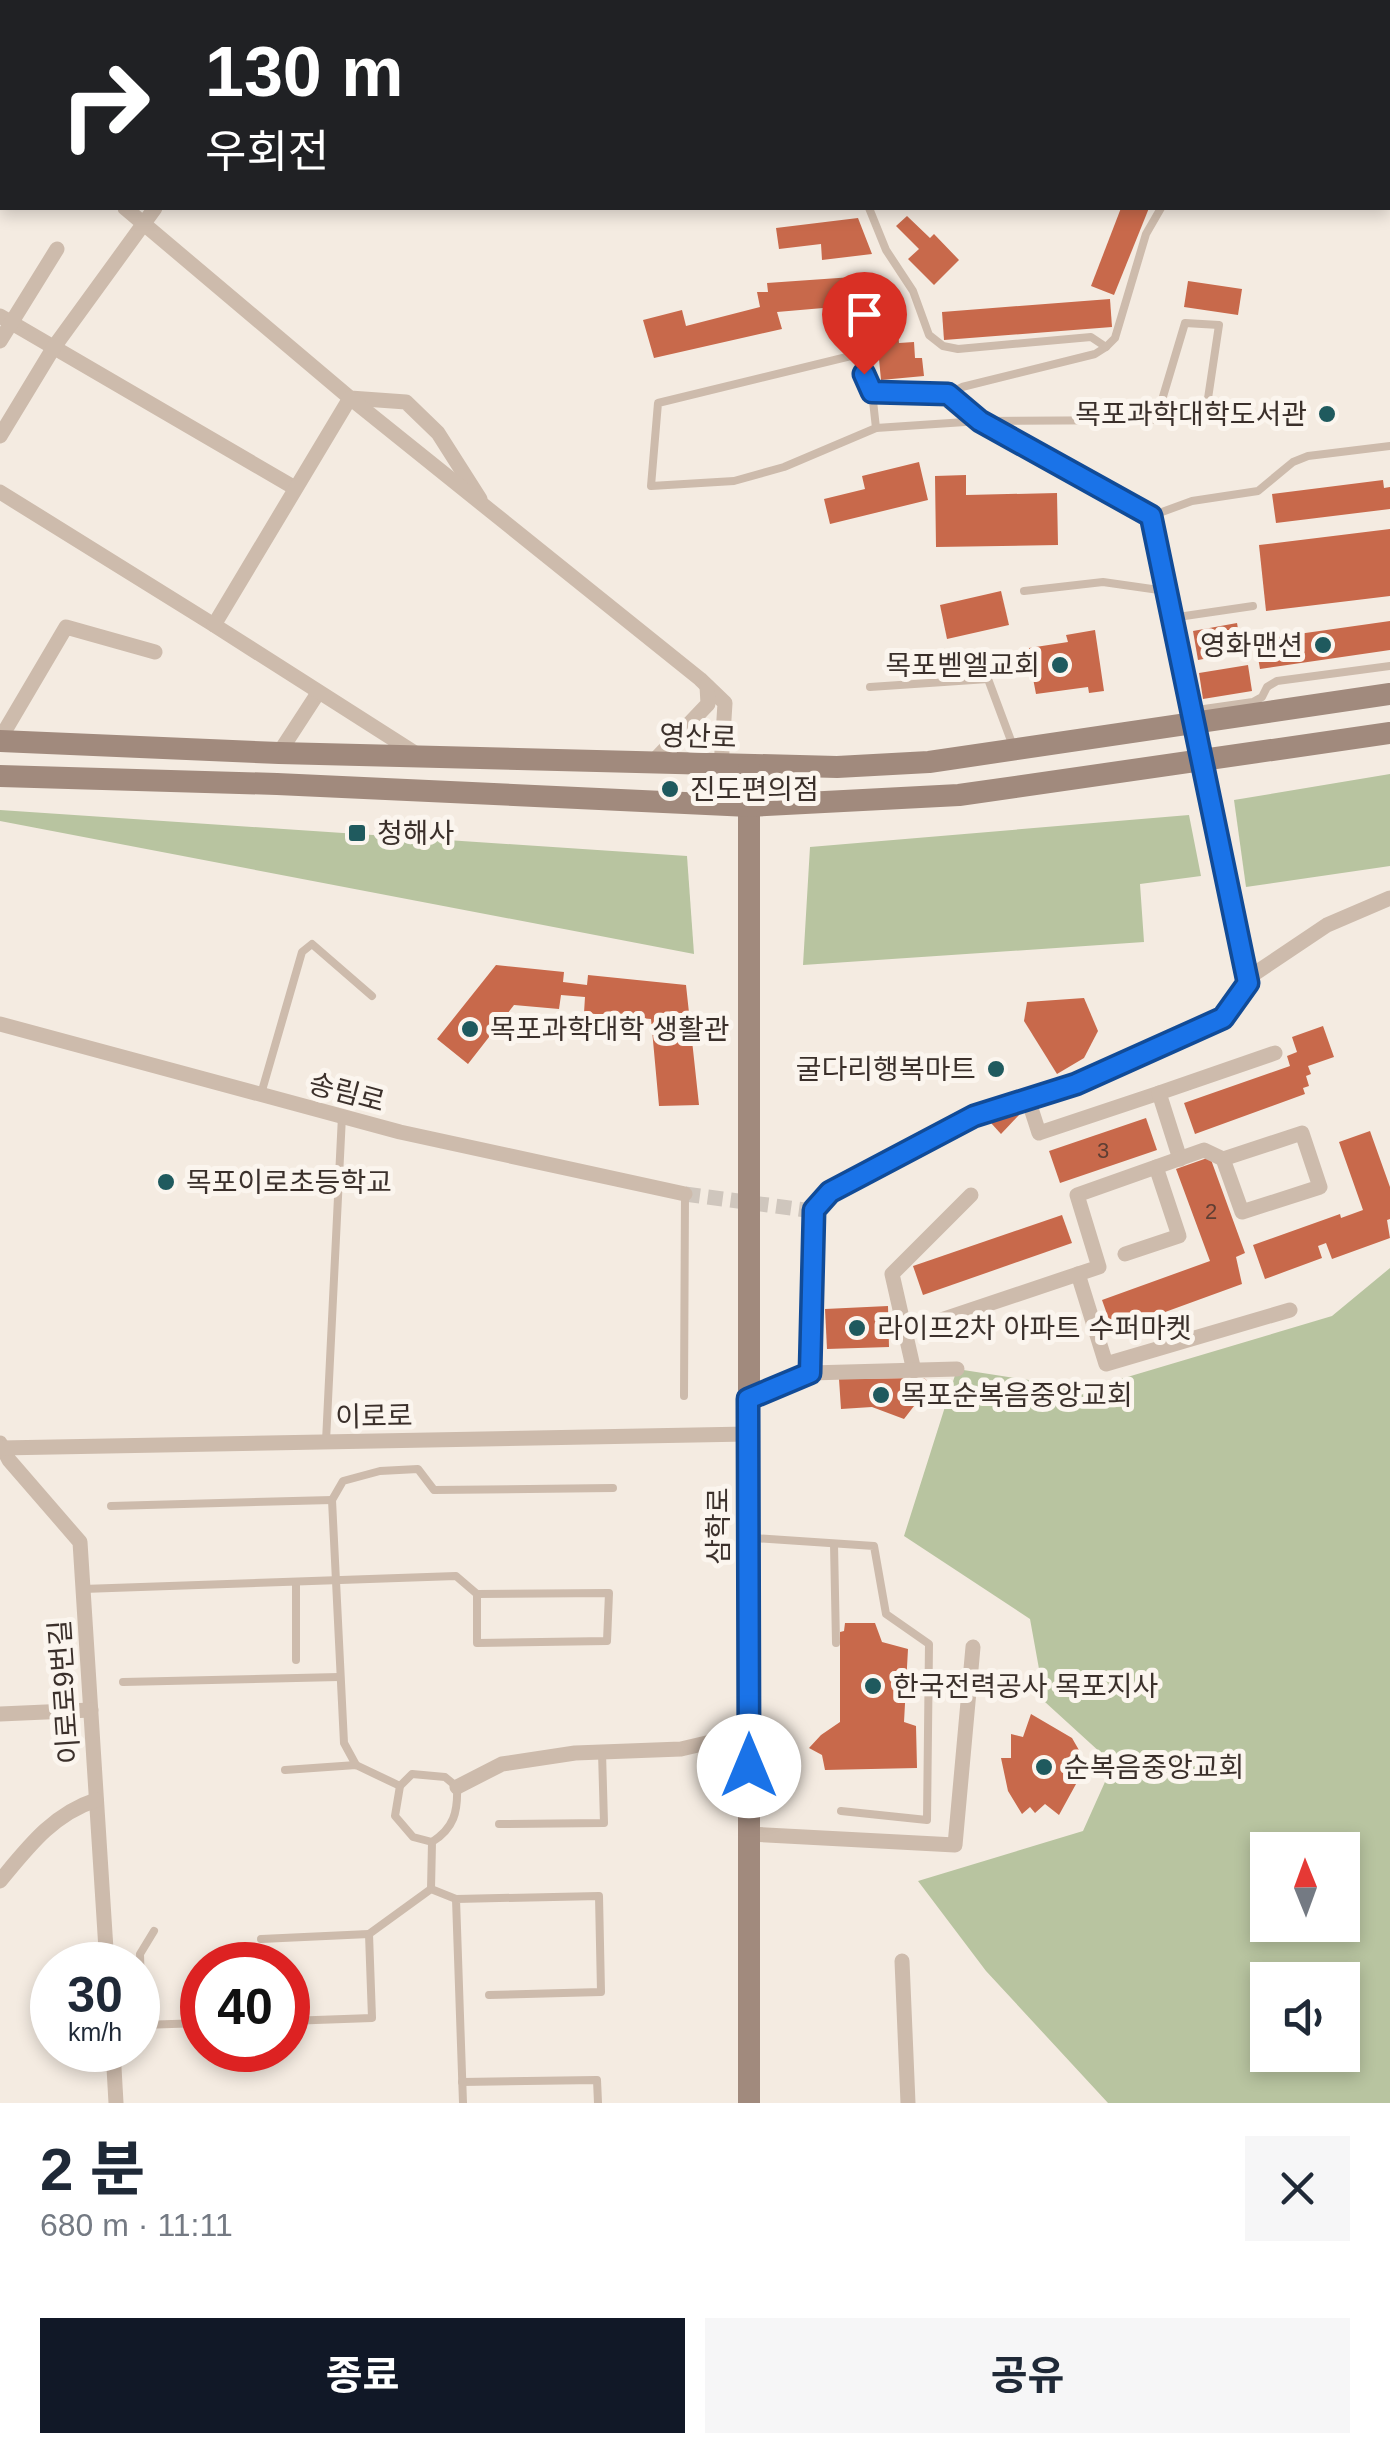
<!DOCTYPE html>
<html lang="ko">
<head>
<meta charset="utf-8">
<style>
	body { margin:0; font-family:Helvetica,"Noto Sans KR",sans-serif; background:#f6f6f7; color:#1f2937; height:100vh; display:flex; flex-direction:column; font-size:38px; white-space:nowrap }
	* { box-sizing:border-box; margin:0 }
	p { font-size:32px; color:#747a83 }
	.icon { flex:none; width:55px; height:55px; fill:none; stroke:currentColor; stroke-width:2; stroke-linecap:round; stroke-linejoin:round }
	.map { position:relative; height:2103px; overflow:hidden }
	.details { display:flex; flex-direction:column; background:#fff; flex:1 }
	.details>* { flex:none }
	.top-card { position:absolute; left:0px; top:0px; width:1390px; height:210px; box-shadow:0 5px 15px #0003; background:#202124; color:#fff; overflow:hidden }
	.needle { width:65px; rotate:359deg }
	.tools { position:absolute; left:1250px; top:1832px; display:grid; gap:20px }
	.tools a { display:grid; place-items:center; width:110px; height:110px; border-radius:0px; background:#fff; box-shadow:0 5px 15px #0003; font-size:50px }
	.speed { position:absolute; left:30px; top:1942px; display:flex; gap:20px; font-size:50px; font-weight:700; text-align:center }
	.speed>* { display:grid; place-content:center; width:130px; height:130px; border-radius:50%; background:#fff; box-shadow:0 5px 15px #0003; line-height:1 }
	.speed small { font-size:25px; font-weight:400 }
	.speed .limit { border:15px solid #d22; background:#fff; color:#111 }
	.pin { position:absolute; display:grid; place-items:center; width:85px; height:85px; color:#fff; margin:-102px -42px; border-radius:50% 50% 50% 0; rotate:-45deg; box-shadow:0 0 10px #0007 }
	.pin .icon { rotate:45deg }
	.me { position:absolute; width:110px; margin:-55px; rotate:0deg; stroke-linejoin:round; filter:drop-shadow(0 0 8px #0008) }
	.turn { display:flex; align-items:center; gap:35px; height:210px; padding:0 40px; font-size:45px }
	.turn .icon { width:130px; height:130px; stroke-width:2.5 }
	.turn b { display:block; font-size:70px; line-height:85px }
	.round { display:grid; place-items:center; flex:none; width:105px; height:105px; border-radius:0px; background:#f6f6f7 }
	.head { display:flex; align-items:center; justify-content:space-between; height:170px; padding:0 40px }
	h1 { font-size:60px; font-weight:700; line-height:75px }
	.action { display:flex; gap:20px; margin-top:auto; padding:20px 40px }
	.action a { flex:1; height:115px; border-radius:0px; background:#111827; color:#fff; font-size:40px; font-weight:700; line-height:115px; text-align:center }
	.action a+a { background:#f6f6f7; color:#1f2937 }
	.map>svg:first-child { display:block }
</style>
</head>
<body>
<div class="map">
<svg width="1390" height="2103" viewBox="0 0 1390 2103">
	<rect width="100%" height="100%" fill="#f4ebe1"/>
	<!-- green -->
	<g fill="#b8c4a0" fill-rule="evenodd">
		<polygon points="955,0 1359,0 1359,2"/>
		<polygon points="1390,774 1390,866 1246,887 1234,800"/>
		<polygon points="0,810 687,856 694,954 0,821"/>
		<polygon points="1189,815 1201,876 1140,884 1144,942 803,965 810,847"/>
		<path d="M1390,1268V2103H1108L986,1971L918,1881L1083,1831L1113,1764L1045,1702L1030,1619L904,1536L957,1369L1087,1389L1332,1316ZM1268,1850H1342V1925H1268ZM1268,1980H1342V2055H1268Z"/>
	</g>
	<!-- building -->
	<g fill="#c8694b">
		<polygon points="1121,208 1149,208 1114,295 1091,286"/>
		<polygon points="907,216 930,238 934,234 959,260 934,285 908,259 919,249 896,226"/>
		<polygon points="858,218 872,254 822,260 821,244 779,249 776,228"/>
		<polygon points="867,276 869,294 858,294 858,305 777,312 782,329 654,358 643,320 682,310 686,326 760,307 757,292 768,292 767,283"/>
		<polygon points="1188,281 1242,289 1238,315 1184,307"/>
		<polygon points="895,295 899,343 914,342 915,358 922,358 924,376 881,380 873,297"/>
		<polygon points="1110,299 1112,327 944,340 942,312"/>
		<polygon points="919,462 928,500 830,524 824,499 865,489 862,476"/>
		<polygon points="966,475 966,495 1057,493 1058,545 936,547 935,476"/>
		<polygon points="1383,480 1384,488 1390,487 1390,509 1276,523 1272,494"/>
		<polygon points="1390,529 1390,596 1266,611 1259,545"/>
		<polygon points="1001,591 1009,625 947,639 940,605"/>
		<polygon points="1390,621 1390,650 1260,669 1255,640"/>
		<polygon points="1237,623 1242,652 1198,660 1193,631"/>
		<polygon points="1095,630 1104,691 1089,693 1088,687 1036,694 1032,673 1022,674 1020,658 1030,657 1029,648 1068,642 1066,635"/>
		<polygon points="1248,665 1252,691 1203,699 1199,673"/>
		<polygon points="496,965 564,972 563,982 587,985 588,975 686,985 699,1105 659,1106 651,1019 584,1013 585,997 561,995 559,1009 514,1005 468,1064 437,1039"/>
		<polygon points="1084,998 1098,1031 1084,1058 1057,1074 1024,1021 1027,1002"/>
		<polygon points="1323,1026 1334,1057 1308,1066 1311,1074 1306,1076 1309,1086 1303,1088 1305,1094 1195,1134 1184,1103 1290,1066 1287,1056 1297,1052 1292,1037"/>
		<polygon points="1017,1109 1019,1115 1001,1134 991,1123"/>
		<polygon points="1146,1118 1157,1150 1060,1183 1049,1151"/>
		<polygon points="1370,1131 1390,1187 1390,1219 1387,1220 1390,1238 1332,1259 1326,1243 1318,1246 1322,1258 1265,1279 1253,1245 1340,1214 1341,1218 1363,1210 1339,1142"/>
		<polygon points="1210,1157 1245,1253 1236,1257 1242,1284 1113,1331 1102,1300 1210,1261 1176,1169"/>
		<polygon points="1062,1215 1072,1243 923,1295 913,1266"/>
		<polygon points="888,1306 889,1347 827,1349 825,1309"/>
		<polygon points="924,1378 931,1384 904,1419 872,1407 841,1409 839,1379"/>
		<polygon points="845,1623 875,1623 882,1642 908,1649 904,1722 916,1726 917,1768 825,1770 822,1755 809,1748 821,1735 840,1722 840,1632 844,1631"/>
		<polygon points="1031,1714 1072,1738 1087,1764 1059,1815 1045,1804 1035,1813 1030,1807 1022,1814 1008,1791 1001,1758 1011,1758 1011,1734 1023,1737"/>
	</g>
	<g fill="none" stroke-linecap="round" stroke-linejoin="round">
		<!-- street-tunnel -->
		<polyline stroke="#cfc6bd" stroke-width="15" stroke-dasharray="15 8" stroke-linecap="butt" points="685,1194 813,1211"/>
		<!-- lane -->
		<g stroke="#cdbbac" stroke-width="8">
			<polyline points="1388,206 1390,206"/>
			<polyline points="869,208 886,250 913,291 929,335 943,346 958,349 1091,337 1106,347 1095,354 962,387 947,394"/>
			<polyline points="1106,347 1115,338 1146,234 1161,208"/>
			<polyline points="872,392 876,428 784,467 734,481 651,486 658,403 855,355 872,392 947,394 980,421 1151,516"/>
			<polyline points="876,428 980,421 1156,420 1207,405 1219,325 1185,323 1156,420"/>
			<polyline points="1024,591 1103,582 1166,591"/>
			<polyline points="1171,618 1253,606"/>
			<polyline points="870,687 988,679 1013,746"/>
			<polyline points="1190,711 1253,702 1262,697 1267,687 1277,681 1390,666"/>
			<polyline points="1192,720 1151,516 1192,501 1258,491 1293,462 1308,456 1390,446"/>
			<polyline points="261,1094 302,952 312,944 372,996"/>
			<polyline points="684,1396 685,1194"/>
			<polyline points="326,1441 342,1116"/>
			<polyline points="111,1506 332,1500"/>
			<polyline points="753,1538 874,1546 886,1614 929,1644 927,1820 841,1811"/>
			<polyline points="834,1544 836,1643"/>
			<polyline points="296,1583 296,1660"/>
			<polyline points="83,1589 456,1576 477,1594 609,1593 607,1641 477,1643 477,1594"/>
			<polyline points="123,1682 339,1677"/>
			<polyline points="356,1765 344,1743 332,1500 343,1481 380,1471 418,1469 434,1490 613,1488"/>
			<polyline points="285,1770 356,1765 400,1786"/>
			<polyline points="499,1824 604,1823 602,1752"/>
			<path d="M431,1889L432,1842L413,1837L395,1816L400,1786L412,1774L445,1777L457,1787C458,1812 454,1828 432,1842"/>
			<polyline points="154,1931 140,1954 142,2025 202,2023"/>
			<polyline points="261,1939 369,1934"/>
			<polyline points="288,2021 372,2018 369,1934 431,1889 456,1899"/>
			<polyline points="462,2082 597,2080 598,2103"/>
			<polyline points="463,2103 456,1899 599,1896 601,1992 489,1995"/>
		</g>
		<!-- street -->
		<g stroke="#cdbbac" stroke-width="15">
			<polyline points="125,0 127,2"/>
			<polyline points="0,100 2,103"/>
			<polyline points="125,208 350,398 406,402 438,433 480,499"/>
			<polyline points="0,316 295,488"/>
			<polyline points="0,341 57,249"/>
			<polyline points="0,436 54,347 155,208"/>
			<polyline points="0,492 214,625"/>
			<polyline points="1192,724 1248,983"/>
			<polyline points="3,734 66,627 155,652"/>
			<polyline points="279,753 318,693"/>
			<polyline points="415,753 214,625 350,398 700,679 725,703 721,767"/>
			<polyline points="651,764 708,704 707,686"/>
			<polyline points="0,1024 400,1132 685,1194"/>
			<polyline points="1028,1099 1039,1133 1159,1093"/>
			<polyline points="1180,1159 1159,1093 1275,1053"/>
			<polyline points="1125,1254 1179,1236 1156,1167"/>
			<polyline points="1078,1274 1106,1364 1290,1310"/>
			<polyline points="905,1332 1099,1267 1077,1195 1204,1150 1223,1159 1302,1133 1320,1187 1242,1212 1223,1159"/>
			<polyline points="914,1371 892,1274 971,1195"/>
			<polyline points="810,1373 957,1369"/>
			<polyline points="748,1399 810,1373 813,1211 830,1192 975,1116 1075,1083 1223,1019 1254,974 1327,925 1390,898"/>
			<polyline points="0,1443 9,1460 80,1542 107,1965"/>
			<polyline points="0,1448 748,1434"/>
			<polyline points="0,1714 91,1710"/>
			<polyline points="457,1787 502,1764 575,1753 681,1749 749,1733"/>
			<polyline points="749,1834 955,1845 973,1647"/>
			<path d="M0,1881C28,1847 53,1814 96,1800"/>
			<polyline points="902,1961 908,2103"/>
			<polyline points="113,2050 116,2103"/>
		</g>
		<!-- secondary -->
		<g stroke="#a18a7d" stroke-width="22">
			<polyline points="0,741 279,753 837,767 929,762 1390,694"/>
			<polyline points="749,767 749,2103"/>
			<polyline points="0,776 277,784 749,806 959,795 1390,733"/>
		</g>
	</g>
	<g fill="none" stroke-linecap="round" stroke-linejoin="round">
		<!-- route casing -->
		<g stroke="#114b97" stroke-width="25">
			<polyline id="route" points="749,1766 748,1399 810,1373 814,1210 830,1192 974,1116 1076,1084 1223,1018 1248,983 1151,516 980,421 948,394 872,392 864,374"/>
		</g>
		<!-- route -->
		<use href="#route" stroke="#1a73e8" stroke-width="18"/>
	</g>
	<!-- markers -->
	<g fill="#1f5a5e" stroke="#fbf5ee" stroke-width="4">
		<circle cx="1327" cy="414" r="10"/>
		<circle cx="1323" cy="645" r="10"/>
		<circle cx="1060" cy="665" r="10"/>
		<circle cx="670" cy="789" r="10"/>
		<rect x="347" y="823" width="20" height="20" rx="5"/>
		<circle cx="470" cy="1029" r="10"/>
		<circle cx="996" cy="1069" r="10"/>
		<circle cx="166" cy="1182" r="10"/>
		<circle cx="857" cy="1328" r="10"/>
		<circle cx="881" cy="1395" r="10"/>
		<circle cx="873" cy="1686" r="10"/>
		<circle cx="1044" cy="1767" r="10"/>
	</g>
	<g text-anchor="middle" stroke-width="10" stroke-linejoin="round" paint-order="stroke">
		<!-- number labels -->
		<g font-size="22" fill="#5e3e33">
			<text x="1103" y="1158">3</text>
			<text x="1211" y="1219">2</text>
		</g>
		<!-- poi labels -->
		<g font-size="28" fill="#3b302b" stroke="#fbf5ee" text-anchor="start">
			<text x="1307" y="424" text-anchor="end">목포과학대학도서관</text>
			<text x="1303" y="655" text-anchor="end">영화맨션</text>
			<text x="1040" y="675" text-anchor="end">목포벧엘교회</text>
			<text x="690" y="799">진도편의점</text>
			<text x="377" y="843">청해사</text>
			<text x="490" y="1039">목포과학대학 생활관</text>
			<text x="976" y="1079" text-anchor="end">굴다리행복마트</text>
			<text x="186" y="1192">목포이로초등학교</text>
			<text x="877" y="1338">라이프2차 아파트 수퍼마켓</text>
			<text x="901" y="1405">목포순복음중앙교회</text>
			<text x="893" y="1696">한국전력공사 목포지사</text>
			<text x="1064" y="1777">순복음중앙교회</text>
		</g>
		<!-- street labels -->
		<g font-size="28" fill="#3b302b" stroke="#fbf5ee">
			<text transform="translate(698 736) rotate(2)" y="10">영산로</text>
			<text transform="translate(347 1092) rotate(15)" y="10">송림로</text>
			<text transform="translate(374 1416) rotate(-1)" y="10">이로로</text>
			<text transform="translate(718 1526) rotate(-90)" y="10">삼학로</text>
			<text transform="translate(64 1692) rotate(-94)" y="10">이로로9번길</text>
		</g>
	</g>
</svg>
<div class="tools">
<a><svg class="needle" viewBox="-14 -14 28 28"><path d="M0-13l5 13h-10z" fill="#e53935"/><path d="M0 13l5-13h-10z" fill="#747a83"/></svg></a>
<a><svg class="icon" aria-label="sound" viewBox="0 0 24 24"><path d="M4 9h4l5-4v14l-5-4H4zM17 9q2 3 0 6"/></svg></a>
</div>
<div class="speed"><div>30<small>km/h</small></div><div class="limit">40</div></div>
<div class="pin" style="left:864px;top:374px;background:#d93025"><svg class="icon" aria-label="arrive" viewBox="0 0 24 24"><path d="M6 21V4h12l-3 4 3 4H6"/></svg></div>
<svg class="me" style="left:749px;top:1766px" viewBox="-20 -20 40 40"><circle r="19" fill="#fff"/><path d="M0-13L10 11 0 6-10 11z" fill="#1a73e8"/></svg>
<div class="top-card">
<div class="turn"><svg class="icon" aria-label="right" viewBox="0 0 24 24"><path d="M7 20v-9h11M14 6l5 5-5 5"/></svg><div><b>130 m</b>우회전</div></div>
</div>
</div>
<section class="details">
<div class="head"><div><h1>2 분</h1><p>680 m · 11:11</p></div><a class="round"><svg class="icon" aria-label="close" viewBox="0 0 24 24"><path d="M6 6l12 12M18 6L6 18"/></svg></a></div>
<div class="action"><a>종료</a><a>공유</a></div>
</section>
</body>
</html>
